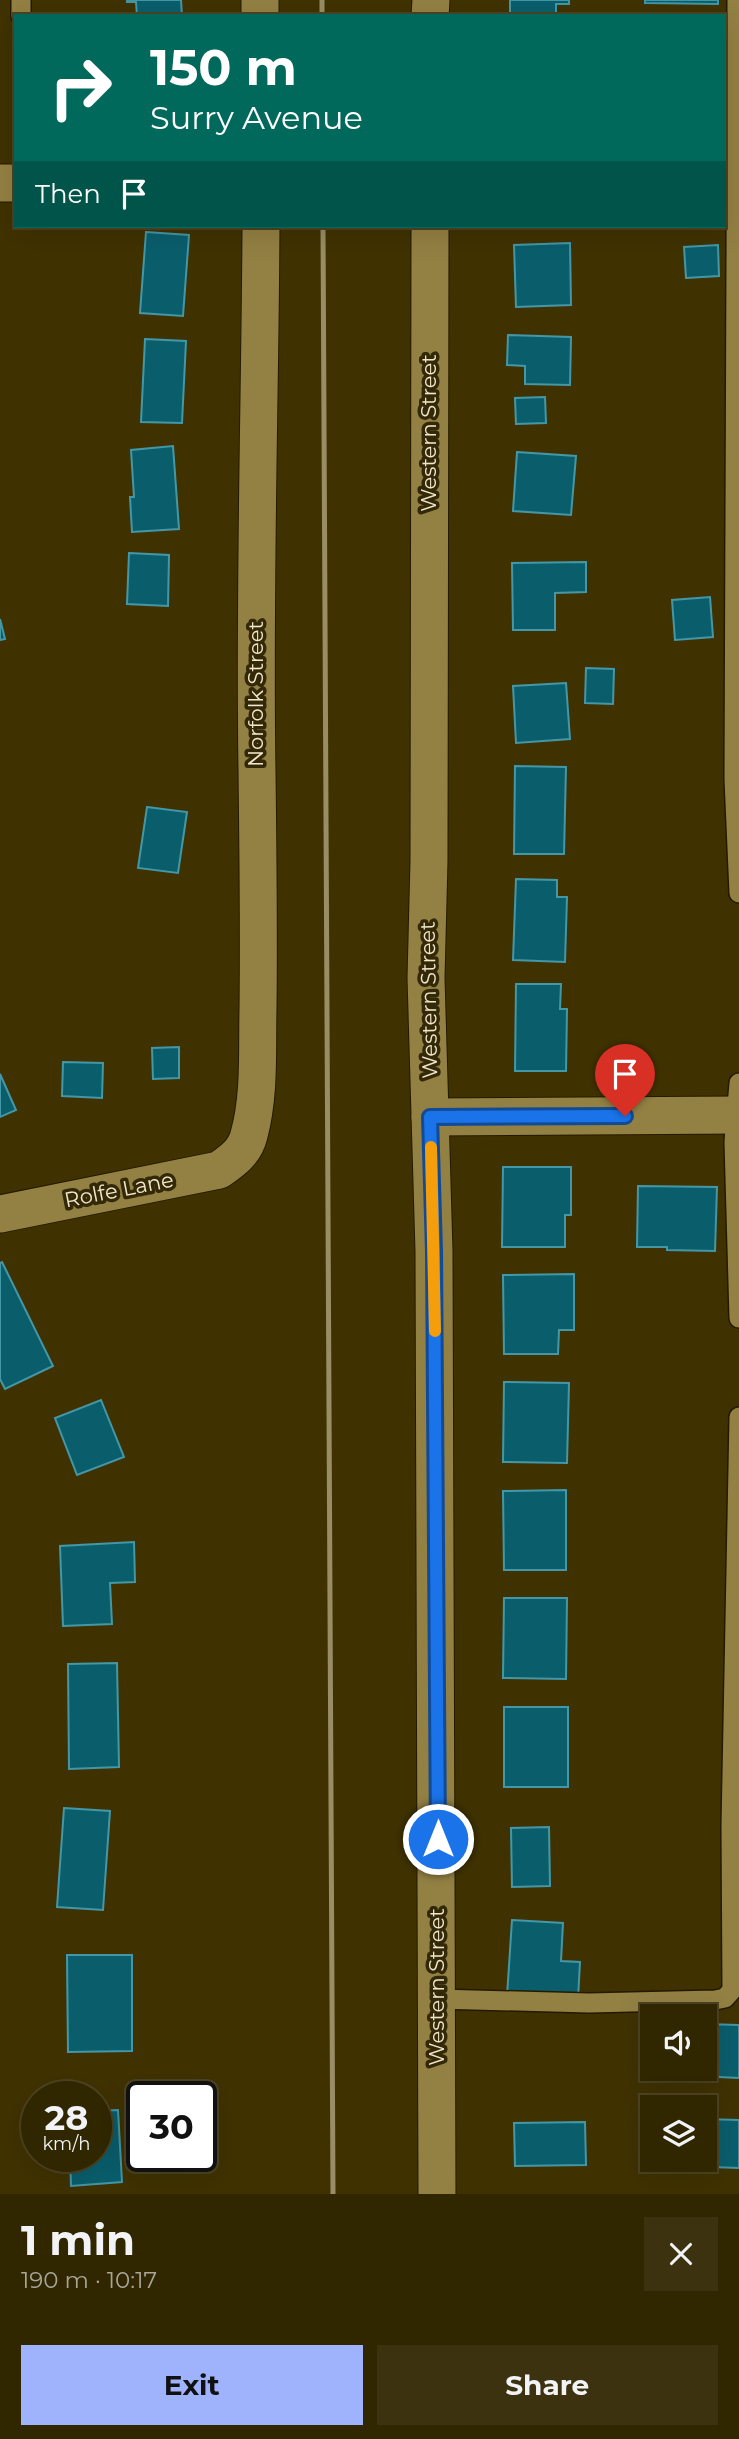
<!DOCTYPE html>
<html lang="en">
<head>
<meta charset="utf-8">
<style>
	body { margin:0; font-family:Montserrat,sans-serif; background:#3c320f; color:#f1f3f6; height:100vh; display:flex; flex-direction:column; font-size:26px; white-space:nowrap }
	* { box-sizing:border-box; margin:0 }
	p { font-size:23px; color:#a8a599 }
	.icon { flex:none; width:38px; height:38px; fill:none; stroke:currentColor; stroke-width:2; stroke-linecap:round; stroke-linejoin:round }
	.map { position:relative; height:2194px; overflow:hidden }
	.drawer { display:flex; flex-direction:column; background:#302600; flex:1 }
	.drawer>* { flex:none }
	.hud { position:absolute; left:14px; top:14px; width:712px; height:214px; border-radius:0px; box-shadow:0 7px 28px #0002,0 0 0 2px #4b4322; background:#00695c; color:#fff; overflow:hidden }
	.fabs { position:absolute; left:640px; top:2004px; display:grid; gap:14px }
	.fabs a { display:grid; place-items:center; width:77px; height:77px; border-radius:0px; background:#302600; box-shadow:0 7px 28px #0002,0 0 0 2px #4b4322; font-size:35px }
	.speed { position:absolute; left:21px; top:2081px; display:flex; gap:14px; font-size:35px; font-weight:700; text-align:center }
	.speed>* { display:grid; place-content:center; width:91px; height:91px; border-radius:50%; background:#302600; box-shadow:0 7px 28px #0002,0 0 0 2px #4b4322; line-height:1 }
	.speed small { font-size:18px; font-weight:400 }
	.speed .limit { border:4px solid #111; border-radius:10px; background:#fff; color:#111 }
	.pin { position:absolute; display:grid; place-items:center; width:60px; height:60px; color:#fff; margin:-72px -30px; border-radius:50% 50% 50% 0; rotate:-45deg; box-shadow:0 0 7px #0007 }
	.pin .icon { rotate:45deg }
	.me { position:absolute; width:77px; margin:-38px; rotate:0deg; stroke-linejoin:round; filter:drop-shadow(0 0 5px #0008) }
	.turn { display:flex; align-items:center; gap:24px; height:147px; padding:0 21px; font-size:32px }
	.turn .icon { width:91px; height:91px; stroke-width:2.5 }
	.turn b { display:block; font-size:49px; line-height:60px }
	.then { display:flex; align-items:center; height:66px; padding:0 21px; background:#0003; gap:14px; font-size:26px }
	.round { display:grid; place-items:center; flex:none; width:74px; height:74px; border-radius:0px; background:#3c320f }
	.head { display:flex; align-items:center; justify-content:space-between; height:119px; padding:0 21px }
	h1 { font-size:42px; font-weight:700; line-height:52px }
	.action { display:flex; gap:14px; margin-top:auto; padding:14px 21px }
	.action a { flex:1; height:80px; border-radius:0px; background:#9fb3fd; color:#111; font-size:28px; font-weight:700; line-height:80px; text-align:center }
	.action a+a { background:#3c320f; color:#f1f3f6 }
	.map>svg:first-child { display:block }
</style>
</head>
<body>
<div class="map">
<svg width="739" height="2194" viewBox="0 0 739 2194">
	<rect width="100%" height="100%" fill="#403200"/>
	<!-- building -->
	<g fill="#0a5e6c" stroke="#4397a7" stroke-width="2">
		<polygon points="127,0 181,0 182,16 137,16 136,2 127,2"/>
		<polygon points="510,0 569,0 569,4 556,4 556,16 510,16"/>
		<polygon points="645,0 718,0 718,4 645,3"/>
		<polygon points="146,232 189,235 183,316 140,313"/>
		<polygon points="570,243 571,305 516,307 514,245"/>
		<polygon points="718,245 719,276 686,278 684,247"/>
		<polygon points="508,335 571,337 570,385 525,384 525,366 507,365"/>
		<polygon points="145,339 186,341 182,423 141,422"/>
		<polygon points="545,397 546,423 516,424 515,398"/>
		<polygon points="173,446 179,529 132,532 130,497 134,497 131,450"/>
		<polygon points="517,452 576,456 571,515 513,511"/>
		<polygon points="129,553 169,555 168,606 127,604"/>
		<polygon points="586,562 586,592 555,593 555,630 513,630 512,563"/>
		<polygon points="710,597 713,637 675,640 672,600"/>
		<polygon points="0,619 5,639 0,640"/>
		<polygon points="586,668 614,669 613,704 585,703"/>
		<polygon points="566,683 570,739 516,743 513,686"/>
		<polygon points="515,766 566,767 564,854 514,854"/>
		<polygon points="147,807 187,812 178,873 138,868"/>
		<polygon points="516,879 557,880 557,897 567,897 565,962 513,960"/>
		<polygon points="516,984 561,984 560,1009 567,1009 566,1071 515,1071"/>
		<polygon points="179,1047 179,1078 153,1079 152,1048"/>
		<polygon points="63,1062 103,1063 102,1098 62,1096"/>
		<polygon points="0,1074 16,1110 0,1117"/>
		<polygon points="503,1167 571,1167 571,1215 565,1215 565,1247 502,1247"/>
		<polygon points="638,1186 717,1187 715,1251 667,1250 667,1247 637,1247"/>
		<polygon points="2,1262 53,1366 5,1389 0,1379 0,1263"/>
		<polygon points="574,1274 574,1330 559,1330 558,1354 504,1354 503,1275"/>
		<polygon points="504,1382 569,1383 567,1463 503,1462"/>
		<polygon points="101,1400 124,1457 77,1475 55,1418"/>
		<polygon points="566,1490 566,1570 504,1570 503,1491"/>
		<polygon points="134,1542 135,1582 110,1583 112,1624 63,1626 60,1546"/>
		<polygon points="504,1598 567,1598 566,1679 503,1678"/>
		<polygon points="117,1663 119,1767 69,1769 68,1664"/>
		<rect x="504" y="1707" width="64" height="80"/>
		<polygon points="64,1808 110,1811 103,1910 57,1907"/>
		<polygon points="549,1827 550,1886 512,1887 511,1828"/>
		<polygon points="512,1920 563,1923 561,1961 580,1962 578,1999 507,1996"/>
		<polygon points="67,1955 132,1955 132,2051 68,2052"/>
		<polygon points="705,2024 739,2025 739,2078 699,2076 700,2068 705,2068"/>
		<polygon points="118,2110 122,2182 71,2186 70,2156 96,2156 96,2111"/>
		<polygon points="705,2119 739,2120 739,2168 656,2165 656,2160 705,2160"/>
		<polygon points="585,2122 586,2165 515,2166 514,2123"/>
	</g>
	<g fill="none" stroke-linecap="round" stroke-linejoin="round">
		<!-- service casing -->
		<g stroke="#241a00" stroke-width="22">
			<g id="service">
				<polyline points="21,0 21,16"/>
				<polyline points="737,0 734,779 739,893"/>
				<polyline points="739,1083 734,1142 739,1318"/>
				<polyline points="437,1999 589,2003 715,2000 725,1998 732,1990 731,1826 739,1417"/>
			</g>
		</g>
		<!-- minor casing -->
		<g stroke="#241a00" stroke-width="39">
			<g id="minor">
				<polyline points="260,0 260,16"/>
				<polyline points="430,16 431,0"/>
				<polyline points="724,177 739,177"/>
				<polyline points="0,183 16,183"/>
				<polyline points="430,226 429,861 426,978 434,1251 437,2194"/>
				<polyline points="430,1117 739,1115"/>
				<path d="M0,1214L219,1170C232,1161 245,1152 249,1135C260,1095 257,1050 258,1009C259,929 258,850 257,771C254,589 260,407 261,226"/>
			</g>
		</g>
		<!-- service -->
		<use href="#service" stroke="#938043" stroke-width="19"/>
		<!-- minor -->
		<use href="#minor" stroke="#938043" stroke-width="37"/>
		<!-- rail -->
		<g stroke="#998d65" stroke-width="5">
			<polyline points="322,0 322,16"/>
			<polyline points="323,226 333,2194"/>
		</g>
	</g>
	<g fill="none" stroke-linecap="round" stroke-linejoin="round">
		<!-- route casing -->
		<g stroke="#114b97" stroke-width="18">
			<polyline id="route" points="438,1839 434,1251 430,1117 625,1116"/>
		</g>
		<!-- route -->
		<use href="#route" stroke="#1a73e8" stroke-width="12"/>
		<!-- slow -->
		<polyline stroke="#f59e0b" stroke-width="12" points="431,1147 435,1331"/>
	</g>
	<g text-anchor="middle" stroke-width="7" stroke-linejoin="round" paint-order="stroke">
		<!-- street labels -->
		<g font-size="21" fill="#f1e7c8" stroke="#332908">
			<text transform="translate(429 433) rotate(-90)" y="7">Western Street</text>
			<text transform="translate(256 694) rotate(-90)" y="7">Norfolk Street</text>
			<text transform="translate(429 1000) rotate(-91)" y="7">Western Street</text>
			<text transform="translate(119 1190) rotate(-11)" y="7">Rolfe Lane</text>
			<text transform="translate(437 1987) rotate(-90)" y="7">Western Street</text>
		</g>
	</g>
</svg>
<div class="fabs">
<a><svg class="icon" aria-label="sound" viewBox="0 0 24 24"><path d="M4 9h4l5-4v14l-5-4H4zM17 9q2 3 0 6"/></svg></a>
<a><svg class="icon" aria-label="layers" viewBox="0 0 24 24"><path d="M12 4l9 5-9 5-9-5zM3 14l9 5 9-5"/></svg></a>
</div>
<div class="speed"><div>28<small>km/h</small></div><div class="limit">30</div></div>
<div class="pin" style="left:625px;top:1116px;background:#d93025"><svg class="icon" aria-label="arrive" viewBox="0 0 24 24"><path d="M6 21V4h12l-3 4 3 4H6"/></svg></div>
<svg class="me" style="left:438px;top:1839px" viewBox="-20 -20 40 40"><circle r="17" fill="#1a73e8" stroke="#fff" stroke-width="3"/><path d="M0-11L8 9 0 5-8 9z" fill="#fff"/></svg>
<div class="hud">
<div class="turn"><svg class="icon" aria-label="right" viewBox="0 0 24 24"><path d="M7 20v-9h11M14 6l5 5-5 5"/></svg><div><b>150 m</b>Surry Avenue</div></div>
<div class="then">Then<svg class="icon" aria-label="arrive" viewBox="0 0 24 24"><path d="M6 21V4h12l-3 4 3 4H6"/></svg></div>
</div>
</div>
<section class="drawer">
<div class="head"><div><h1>1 min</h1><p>190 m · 10:17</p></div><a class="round"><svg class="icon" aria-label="close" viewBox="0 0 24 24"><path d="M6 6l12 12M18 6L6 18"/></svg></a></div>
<div class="action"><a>Exit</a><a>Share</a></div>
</section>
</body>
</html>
